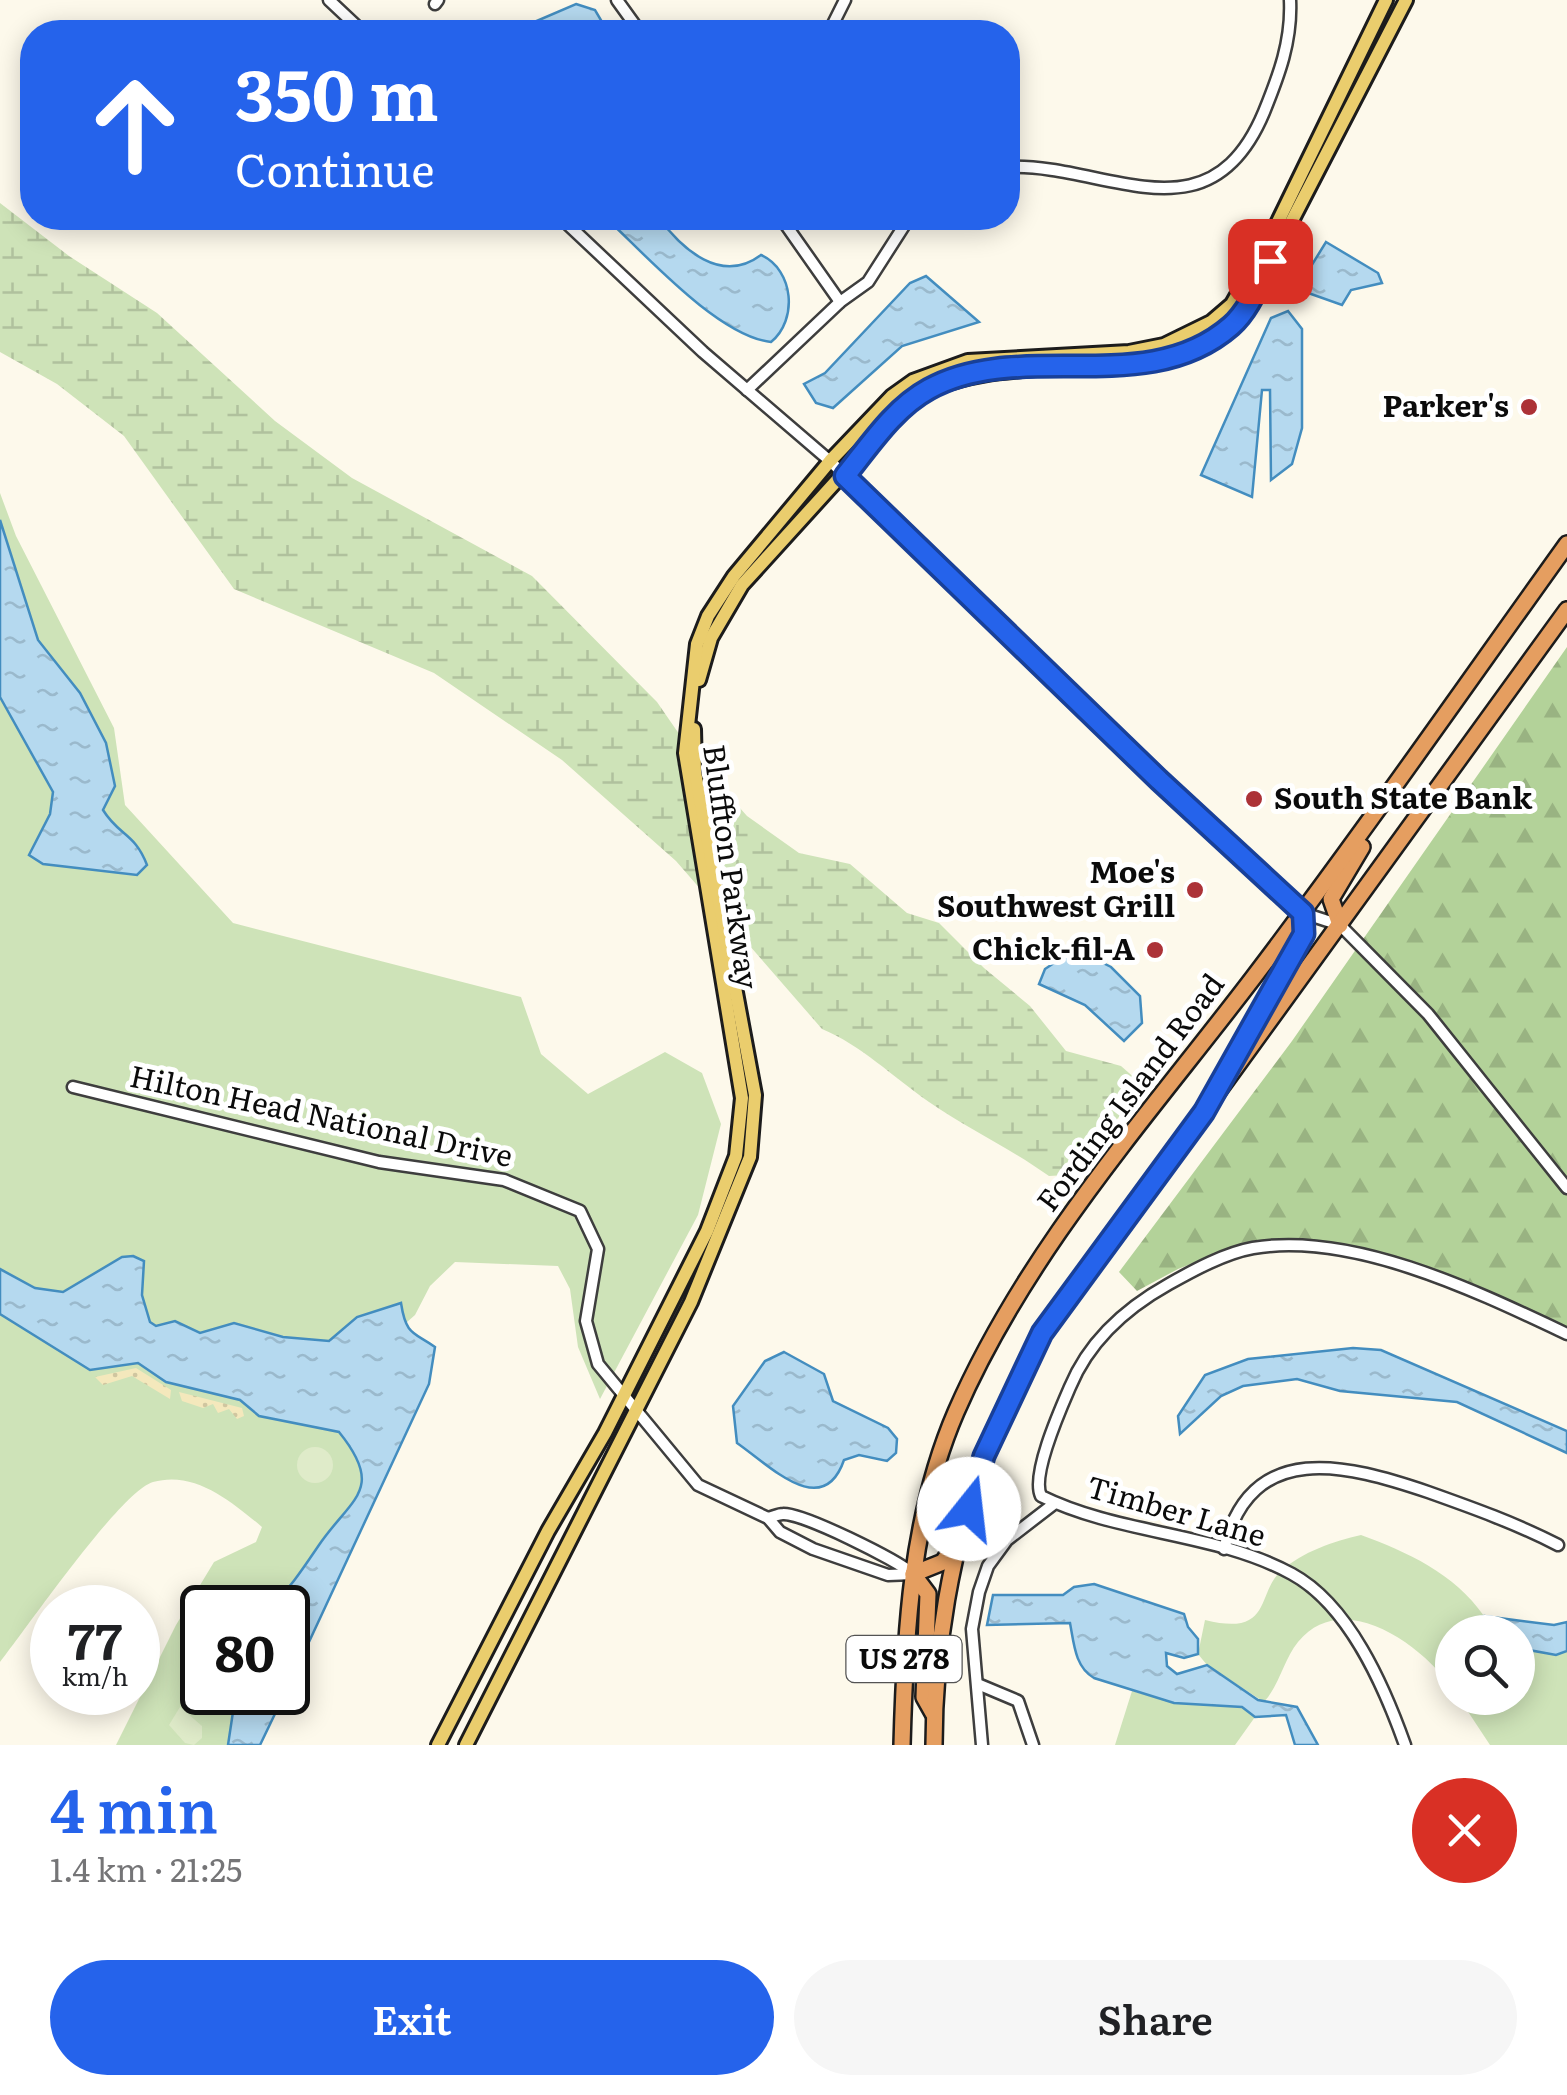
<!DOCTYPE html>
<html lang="en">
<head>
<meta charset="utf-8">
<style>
	body { margin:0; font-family:Literata,serif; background:#f6f6f6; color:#202124; height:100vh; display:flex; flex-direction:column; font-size:38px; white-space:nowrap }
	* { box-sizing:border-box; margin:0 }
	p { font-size:32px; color:#757577 }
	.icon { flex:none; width:55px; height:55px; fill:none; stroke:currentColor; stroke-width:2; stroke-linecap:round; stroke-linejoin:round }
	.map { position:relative; height:1745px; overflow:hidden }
	.panel { display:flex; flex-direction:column; background:#fff; flex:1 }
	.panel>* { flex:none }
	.top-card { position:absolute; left:20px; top:20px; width:1000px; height:210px; border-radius:40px; box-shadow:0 5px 25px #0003; background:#2563eb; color:#fff; overflow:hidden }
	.buttons { position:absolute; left:1435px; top:1615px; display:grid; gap:20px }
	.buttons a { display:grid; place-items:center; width:100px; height:100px; border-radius:50%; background:#fff; box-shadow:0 5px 25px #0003; font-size:50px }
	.speed { position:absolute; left:30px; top:1585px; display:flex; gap:20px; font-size:50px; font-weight:700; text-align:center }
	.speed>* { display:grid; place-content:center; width:130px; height:130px; border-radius:50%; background:#fff; box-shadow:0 5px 25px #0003; line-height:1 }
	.speed small { font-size:25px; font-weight:400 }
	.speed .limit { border:5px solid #111; border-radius:15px; background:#fff; color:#111 }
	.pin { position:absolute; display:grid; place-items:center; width:85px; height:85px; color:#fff; margin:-42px; border-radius:20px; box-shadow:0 5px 15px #0006 }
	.me { position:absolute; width:110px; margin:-55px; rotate:16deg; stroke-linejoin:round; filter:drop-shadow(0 0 8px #0008) }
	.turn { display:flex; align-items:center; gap:35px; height:210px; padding:0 50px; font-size:45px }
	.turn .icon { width:130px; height:130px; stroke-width:2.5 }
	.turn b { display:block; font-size:70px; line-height:85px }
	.round { display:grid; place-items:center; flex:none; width:105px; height:105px; border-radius:52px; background:#f6f6f6 }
	.headline { display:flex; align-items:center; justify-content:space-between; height:170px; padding:0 50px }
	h1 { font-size:60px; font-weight:600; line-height:75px; color:#2563eb }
	.action { display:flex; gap:20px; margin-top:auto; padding:20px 50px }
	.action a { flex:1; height:115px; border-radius:60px; background:#2563eb; color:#fff; font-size:40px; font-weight:600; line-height:115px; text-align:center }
	.action a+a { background:#f6f6f6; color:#202124 }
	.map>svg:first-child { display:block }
</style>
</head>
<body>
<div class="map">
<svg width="1567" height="1745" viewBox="0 0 1567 1745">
	<defs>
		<pattern id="forest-firs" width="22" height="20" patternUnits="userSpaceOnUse" patternTransform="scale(2.5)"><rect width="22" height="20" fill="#b3d299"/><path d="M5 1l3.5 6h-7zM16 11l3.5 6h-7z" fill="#99b382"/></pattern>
		<pattern id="wetland-marsh" width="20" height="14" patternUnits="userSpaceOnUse" patternTransform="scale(2.5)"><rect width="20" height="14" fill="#cee3b8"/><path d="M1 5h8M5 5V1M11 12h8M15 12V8" fill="none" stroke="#b0c19d"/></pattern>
		<pattern id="sand-dots" width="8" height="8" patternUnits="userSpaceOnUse" patternTransform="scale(2.5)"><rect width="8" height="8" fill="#f4e8bc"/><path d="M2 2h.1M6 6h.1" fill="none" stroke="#d0c6a0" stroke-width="1.8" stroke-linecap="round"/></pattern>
		<pattern id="water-ripples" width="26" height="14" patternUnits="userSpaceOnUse" patternTransform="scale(2.5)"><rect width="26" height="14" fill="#b5d9ef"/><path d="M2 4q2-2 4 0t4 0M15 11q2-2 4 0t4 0" fill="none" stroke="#9ab9cc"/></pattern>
	</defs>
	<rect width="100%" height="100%" fill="#fdf9eb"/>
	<!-- green -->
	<g fill="#cee3b8">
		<polygon points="0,493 16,536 114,728 125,805 233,923 521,997 541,1054 588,1094 665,1052 702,1073 721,1124 698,1215 600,1399 578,1347 570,1289 558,1266 455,1262 430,1286 415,1315 381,1345 233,1355 0,1282"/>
		<path d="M0,1296L230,1376L380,1452L288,1654V1608H202V1692L270,1693L246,1745H116L176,1625L214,1562L256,1542L262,1527C232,1502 195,1470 153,1482C120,1492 27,1628 0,1662Z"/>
		<path d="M1361,1535C1407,1552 1454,1573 1484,1616L1475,1619L1477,1632H1452V1688C1422,1645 1343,1587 1298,1642C1284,1659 1280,1684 1264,1702L1207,1665L1198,1654L1205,1620C1273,1637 1256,1593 1281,1571C1302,1552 1334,1541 1361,1535Z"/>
		<polygon points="1518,1648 1556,1655 1567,1651 1567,1745 1490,1745 1459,1698 1518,1698"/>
		<polygon points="1132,1691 1174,1703 1242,1707 1255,1717 1235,1745 1115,1745"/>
	</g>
	<!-- forest -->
	<polygon fill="url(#forest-firs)" points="1567,647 1567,1329 1386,1254 1329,1245 1245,1243 1178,1269 1137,1291 1119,1272 1292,1041"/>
	<!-- wetland -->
	<path fill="url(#wetland-marsh)" d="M0,203L69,256L157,313L275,421L352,478L532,576L657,702L695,757L747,816L799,853L850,864L907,913L939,923L984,968L1030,1006L1066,1051L1121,1066L1137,1080L1140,1093L1074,1168L1066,1175L1049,1176C1010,1148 968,1129 929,1102C893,1077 861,1045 822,1029L676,861L562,760L434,673L234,589L124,436L57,384L0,352Z"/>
	<!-- sand -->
	<g fill="url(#sand-dots)">
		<polygon points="136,1368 171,1390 170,1399 132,1376 103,1385 95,1377"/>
		<polygon points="179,1392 242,1408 244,1416 237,1419 229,1409 218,1413 213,1404 203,1408 182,1401"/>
	</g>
	<!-- pitch -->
	<g fill="#dfebc9">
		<circle cx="315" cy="1465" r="18"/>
		<polygon points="180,1707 202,1726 202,1738 194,1745 185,1743 169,1725"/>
	</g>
	<!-- water -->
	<g fill="url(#water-ripples)" stroke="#438dbf" stroke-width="2.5">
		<polygon points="576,4 595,10 608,32 511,32"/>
		<path d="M606,218H659C682,249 721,285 761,255C794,270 798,320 771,342C718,336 646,255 606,218Z"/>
		<polygon points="1326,242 1378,273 1382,283 1351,290 1342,305 1297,289"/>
		<polygon points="926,276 979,322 902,346 833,408 816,403 804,384 825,373 910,283"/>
		<polygon points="1288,311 1302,329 1302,428 1292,464 1271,480 1270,390 1262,390 1252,497 1201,475 1271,318"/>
		<path d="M0,520L38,640L80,693L106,743L115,786L103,810C119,836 135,833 147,865L137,875L43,864L29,855L50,814L53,792L0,697Z"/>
		<polygon points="1075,949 1111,967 1140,996 1142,1023 1124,1041 1085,1005 1039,984 1045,969"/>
		<path d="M133,1256L144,1261L142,1295L150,1322L156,1326L175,1321L200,1333L234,1323L283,1337L329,1341L357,1317L401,1303C406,1336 414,1332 435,1347L429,1384L288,1687V1608L270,1607C290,1589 304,1567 319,1545C351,1498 386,1490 339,1432L259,1416L240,1400L166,1382L138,1363L90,1370L0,1314V1269L35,1288L63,1292L122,1257Z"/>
		<polygon points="1353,1348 1381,1350 1567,1431 1567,1453 1457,1402 1340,1391 1297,1379 1243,1386 1221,1396 1180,1434 1178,1416 1205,1375 1248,1359"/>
		<path d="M784,1352L824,1374L833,1401L888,1428L897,1439L896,1453L887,1461L859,1455L844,1460C823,1521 770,1466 737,1443L733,1406L765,1361Z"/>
		<path d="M1094,1584L1184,1614L1188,1627L1198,1639V1654L1184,1658L1166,1653L1167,1666L1177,1674L1207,1665L1258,1700L1297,1707L1318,1745H1295L1286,1715L1255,1717L1242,1707L1174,1703L1094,1678C1075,1667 1074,1644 1070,1623L987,1625L993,1595H1063L1074,1587Z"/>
		<polygon points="1484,1616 1554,1625 1567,1622 1567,1651 1556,1655 1518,1648 1518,1632 1477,1632 1475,1619"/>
		<polygon points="225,1693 285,1693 260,1745 228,1745 233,1712"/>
	</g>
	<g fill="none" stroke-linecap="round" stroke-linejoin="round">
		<!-- minor casing -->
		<g stroke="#3e3e3e" stroke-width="15">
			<g id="minor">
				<polyline points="329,0 363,32"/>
				<polyline points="617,0 640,32"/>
				<polyline points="435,4 438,0"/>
				<polyline points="829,32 845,0"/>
				<path d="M1008,167C1106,163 1209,244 1264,112C1279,75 1292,41 1290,0"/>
				<polyline points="561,218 703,352 830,461 1159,780 1303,913 1340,925 1428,1014 1567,1188"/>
				<polyline points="781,218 840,302"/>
				<polyline points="747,390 840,302 868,282 909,218"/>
				<polyline points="73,1087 379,1162 504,1180 580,1211 598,1249 586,1321 598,1364 698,1485 768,1518 780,1532 813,1549 888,1575 913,1574"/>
				<path d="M768,1518C773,1517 778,1514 783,1514C803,1513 897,1560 913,1574"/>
				<path d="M1224,1549C1251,1438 1348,1465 1428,1492C1473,1508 1515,1523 1558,1545"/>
				<polyline points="980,1685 1018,1701 1033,1745"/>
				<polyline points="982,1745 972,1629 979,1592 988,1566 1007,1540 1055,1503"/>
				<path d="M1405,1745C1384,1686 1349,1605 1292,1574C1215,1532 1120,1535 1041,1496C1031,1475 1060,1410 1070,1387C1089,1341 1126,1308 1169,1284C1194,1270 1225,1253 1253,1248C1353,1231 1478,1292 1567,1334"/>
			</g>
		</g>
		<!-- major casing -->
		<g stroke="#1c1c1c" stroke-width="18">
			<g id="major">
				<path d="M699,680L711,638L742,585L908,402C1015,333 1186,411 1254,294L1406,0"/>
				<polyline points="438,1745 548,1531 605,1433 707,1231 736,1156 742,1098 685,753 697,644 708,616 734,576 830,461 892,396 913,381 968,361 1129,352 1164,345 1211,322 1232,304 1272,234 1386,0"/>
				<polyline points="466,1745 691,1302 750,1157 755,1095 695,772 694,729"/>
			</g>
		</g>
		<!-- highway casing -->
		<g stroke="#1c1c1c" stroke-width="20">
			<g id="highway">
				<polyline points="1340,925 1331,899 1362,847"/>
				<polyline points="1238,1052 1304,934 1303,913"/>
				<polyline points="913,1574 928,1594 924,1697 933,1713"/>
				<polyline points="913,1574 943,1562 954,1546"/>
				<path d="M902,1745C905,1634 911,1516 956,1412C1026,1251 1147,1117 1253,978C1361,836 1463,689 1567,544"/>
				<path d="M934,1745C934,1649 951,1549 984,1458C999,1415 1023,1374 1043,1333L1567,610"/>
			</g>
		</g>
		<!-- minor -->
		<use href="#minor" stroke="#fff" stroke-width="10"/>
		<!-- major -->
		<use href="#major" stroke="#eacd6d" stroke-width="12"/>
		<!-- highway -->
		<use href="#highway" stroke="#e59e60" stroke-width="15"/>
	</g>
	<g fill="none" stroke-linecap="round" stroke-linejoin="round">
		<!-- route casing -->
		<g stroke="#184099" stroke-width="25">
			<path id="route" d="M969,1509L984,1456L1042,1333L1204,1112L1304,934L1303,913L1159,780L845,476C870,445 894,408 929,389C1021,338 1146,400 1231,326C1250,309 1259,283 1270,261"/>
		</g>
		<!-- route -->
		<use href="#route" stroke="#2563eb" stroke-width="18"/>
	</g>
	<!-- markers -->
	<g fill="#ac3237" stroke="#fff" stroke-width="4">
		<circle cx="1529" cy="407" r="10"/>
		<circle cx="1254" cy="799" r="10"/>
		<circle cx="1195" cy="890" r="10"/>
		<circle cx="1155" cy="950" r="10"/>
	</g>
	<g text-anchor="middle" stroke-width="10" stroke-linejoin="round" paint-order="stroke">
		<!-- shield labels -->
		<rect fill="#fff" stroke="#545454" stroke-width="2.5" x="846.5" y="1636" width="115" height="46" rx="8"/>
		<g font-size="28" font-weight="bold" fill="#0b0b0b">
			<text x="904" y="1669">US 278</text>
		</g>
		<!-- poi labels -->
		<g font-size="30" font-weight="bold" fill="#0b0b0b" stroke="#fff" text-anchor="end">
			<text x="1509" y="417">Parker's</text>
			<text x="1274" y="809" text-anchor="start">South State Bank</text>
			<text x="1175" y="883">Moe's<tspan x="1175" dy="34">Southwest Grill</tspan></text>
			<text x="1135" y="960">Chick-fil-A</text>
		</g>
		<!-- street labels -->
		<g font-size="30" fill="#0b0b0b" stroke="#fff">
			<text transform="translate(730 867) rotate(82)" y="10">Bluffton Parkway</text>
			<text transform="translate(1131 1093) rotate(-53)" y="10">Fording Island Road</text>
			<text transform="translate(321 1117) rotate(12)" y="10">Hilton Head National Drive</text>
			<text transform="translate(1176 1512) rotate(16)" y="10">Timber Lane</text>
		</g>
	</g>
</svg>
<div class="buttons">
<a><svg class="icon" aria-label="search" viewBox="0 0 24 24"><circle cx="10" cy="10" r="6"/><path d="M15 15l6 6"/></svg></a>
</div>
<div class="speed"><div>77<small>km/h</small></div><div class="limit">80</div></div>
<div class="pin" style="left:1270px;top:261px;background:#d93025"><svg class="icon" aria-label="arrive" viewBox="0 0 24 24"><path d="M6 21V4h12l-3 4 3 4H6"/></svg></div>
<svg class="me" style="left:969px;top:1509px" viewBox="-20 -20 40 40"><circle r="19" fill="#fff"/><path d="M0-13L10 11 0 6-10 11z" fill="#2563eb"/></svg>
<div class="top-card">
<div class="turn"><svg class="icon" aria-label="ahead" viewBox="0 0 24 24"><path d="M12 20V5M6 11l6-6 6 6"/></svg><div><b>350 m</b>Continue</div></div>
</div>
</div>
<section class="panel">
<div class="headline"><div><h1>4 min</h1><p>1.4 km · 21:25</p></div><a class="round" style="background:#d93025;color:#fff"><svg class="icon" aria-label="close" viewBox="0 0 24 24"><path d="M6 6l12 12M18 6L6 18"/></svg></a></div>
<div class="action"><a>Exit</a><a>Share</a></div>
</section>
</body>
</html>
